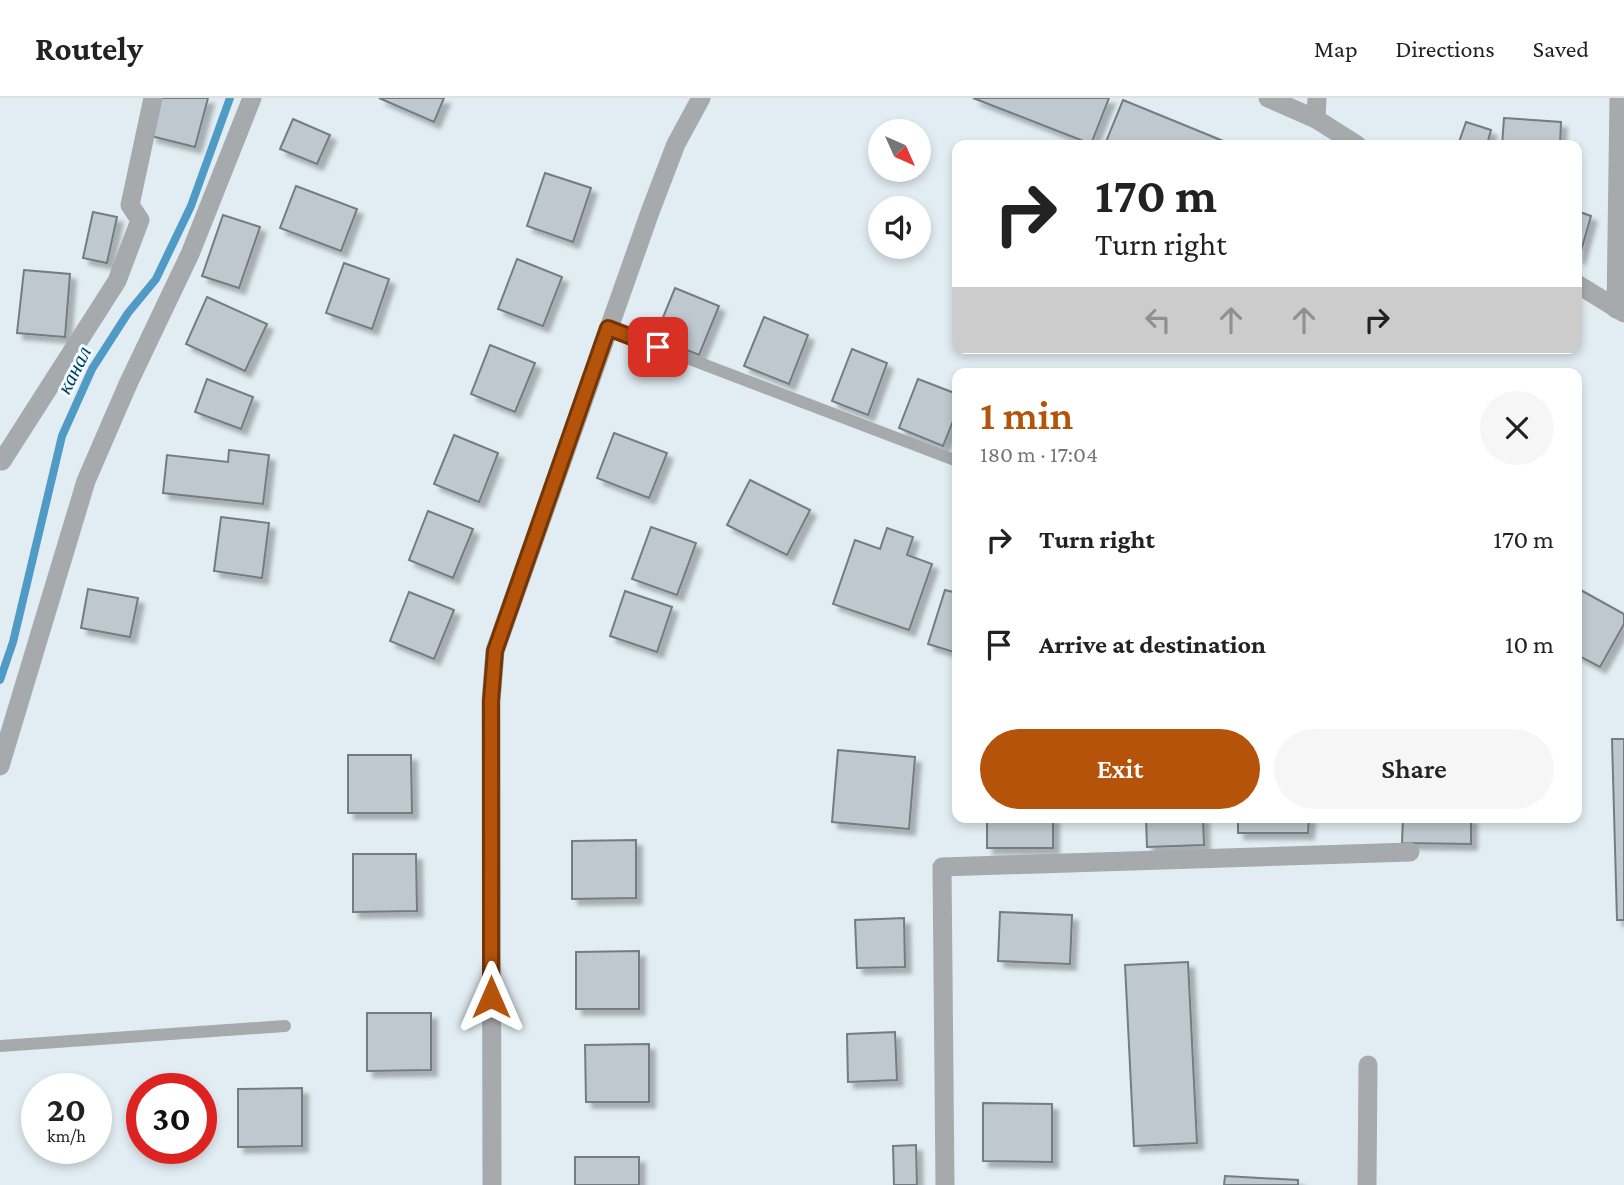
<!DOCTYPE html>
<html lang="en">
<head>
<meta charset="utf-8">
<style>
	body { margin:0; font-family:"Crimson Pro",serif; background:#f6f6f6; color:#222; height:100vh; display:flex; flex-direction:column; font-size:26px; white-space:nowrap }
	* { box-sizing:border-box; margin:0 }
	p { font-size:23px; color:#767676 }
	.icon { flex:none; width:38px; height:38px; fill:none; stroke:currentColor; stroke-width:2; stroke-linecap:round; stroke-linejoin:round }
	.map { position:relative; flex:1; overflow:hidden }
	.drawer { position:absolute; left:952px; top:270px; width:630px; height:455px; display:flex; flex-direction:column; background:#fff; border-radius:14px; box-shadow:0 4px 10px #0003 }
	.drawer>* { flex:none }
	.guide { position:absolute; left:952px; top:42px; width:630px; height:214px; border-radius:14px; box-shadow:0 4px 10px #0003; background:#fff; color:#222; overflow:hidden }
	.needle { width:46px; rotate:135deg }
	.controls { position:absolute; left:868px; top:21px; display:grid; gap:14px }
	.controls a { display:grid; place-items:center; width:63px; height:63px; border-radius:50%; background:#fff; box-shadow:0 4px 10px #0003; font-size:35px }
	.speed { position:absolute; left:21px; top:975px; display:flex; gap:14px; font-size:35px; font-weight:700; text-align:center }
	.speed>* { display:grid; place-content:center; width:91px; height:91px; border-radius:50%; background:#fff; box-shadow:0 4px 10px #0003; line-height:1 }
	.speed small { font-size:18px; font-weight:400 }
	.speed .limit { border:10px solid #d22; background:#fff; color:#111 }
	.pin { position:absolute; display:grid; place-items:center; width:60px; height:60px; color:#fff; margin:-30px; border-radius:14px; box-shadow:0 4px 10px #0006 }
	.me { position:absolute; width:77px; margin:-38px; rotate:0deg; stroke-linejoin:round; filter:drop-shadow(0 0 5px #0008) }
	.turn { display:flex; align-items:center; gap:24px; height:147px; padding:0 28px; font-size:32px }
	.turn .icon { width:91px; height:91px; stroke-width:2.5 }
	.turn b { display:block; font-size:49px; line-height:60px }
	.lanes { display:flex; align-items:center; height:66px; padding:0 28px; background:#0003; justify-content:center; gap:35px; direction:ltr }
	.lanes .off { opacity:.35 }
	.round { display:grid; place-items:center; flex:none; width:74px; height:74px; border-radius:37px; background:#f6f6f6 }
	.headline { display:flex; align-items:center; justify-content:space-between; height:119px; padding:0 28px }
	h1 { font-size:42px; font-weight:600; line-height:52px; color:#b45309 }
	.action { display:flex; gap:14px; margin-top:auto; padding:14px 28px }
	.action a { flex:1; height:80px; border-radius:42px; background:#b45309; color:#fff; font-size:28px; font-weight:600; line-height:80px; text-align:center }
	.action a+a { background:#f6f6f6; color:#222 }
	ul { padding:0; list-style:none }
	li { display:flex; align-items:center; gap:21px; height:105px; padding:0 28px }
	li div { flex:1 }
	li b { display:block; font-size:26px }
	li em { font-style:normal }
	header { display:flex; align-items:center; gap:42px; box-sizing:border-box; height:98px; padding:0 35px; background:#fff; border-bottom:2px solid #e0e0e0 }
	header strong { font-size:33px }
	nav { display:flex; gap:38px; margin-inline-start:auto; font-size:24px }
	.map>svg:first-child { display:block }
</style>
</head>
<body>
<header>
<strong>Routely</strong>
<nav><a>Map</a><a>Directions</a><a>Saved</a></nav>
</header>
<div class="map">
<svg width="1624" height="1087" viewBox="0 0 1624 1087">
	<defs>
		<filter id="shadow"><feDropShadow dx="6" dy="6" stdDeviation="2" flood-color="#0004"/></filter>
	</defs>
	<rect width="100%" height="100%" fill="#e2edf3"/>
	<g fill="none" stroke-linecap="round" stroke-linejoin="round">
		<!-- stream -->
		<polyline stroke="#4f9bc5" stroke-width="8" points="0,582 13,544 62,338 92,271 128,215 156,181 191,108 230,0"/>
	</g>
	<!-- building -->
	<g fill="#bec8ce" stroke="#727c82" stroke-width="2" filter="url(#shadow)">
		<polygon points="161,0 208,0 195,49 151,38"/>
		<polygon points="379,0 444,0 434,24"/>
		<polygon points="973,0 1109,0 1091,46"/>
		<polygon points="1123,2 1233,47 1109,47 1105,46"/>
		<polygon points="1504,20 1561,24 1560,47 1502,47"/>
		<polygon points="293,21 330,37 317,66 280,51"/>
		<polygon points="1466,24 1491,32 1488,43 1497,47 1458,47"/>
		<polygon points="545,75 591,90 573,144 527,128"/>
		<polygon points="296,88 357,111 341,153 280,130"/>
		<polygon points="1577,113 1591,118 1579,160 1577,159"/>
		<polygon points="93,114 117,119 107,165 83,160"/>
		<polygon points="223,117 260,129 239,190 202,178"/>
		<polygon points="517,161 562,179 543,228 498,211"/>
		<polygon points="344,165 389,181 372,231 326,215"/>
		<polygon points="24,172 70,176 65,239 17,235"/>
		<polygon points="675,190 719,208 699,257 655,239"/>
		<polygon points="207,199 267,226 245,273 186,246"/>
		<polygon points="764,219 808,237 789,286 744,268"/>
		<polygon points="490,247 535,265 515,314 471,296"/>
		<polygon points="852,251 887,265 868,317 832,303"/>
		<polygon points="207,281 253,299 241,331 195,314"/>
		<polygon points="918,281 957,296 957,313 943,348 899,330"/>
		<polygon points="614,335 667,355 649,400 597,380"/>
		<polygon points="454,337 498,355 479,404 434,386"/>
		<polygon points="229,352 269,357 263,406 163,395 167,357 228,364"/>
		<polygon points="750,382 810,412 787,457 727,427"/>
		<polygon points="428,413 473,431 453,480 409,462"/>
		<polygon points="221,419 269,425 262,480 214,473"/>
		<polygon points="651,429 696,445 677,497 632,481"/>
		<polygon points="887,430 913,439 907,457 932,466 909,532 833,506 855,442 880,451"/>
		<polygon points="1577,490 1624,516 1624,526 1600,569 1577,557"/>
		<polygon points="88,491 138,500 130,539 81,530"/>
		<polygon points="945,492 957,495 957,555 928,546"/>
		<polygon points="625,493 672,509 657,554 610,538"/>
		<polygon points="409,494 454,512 434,561 390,543"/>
		<polygon points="1612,641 1624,641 1624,822 1617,822"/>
		<polygon points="838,652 915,659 909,731 832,724"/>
		<polygon points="348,657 411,657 412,715 348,715"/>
		<rect x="987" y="719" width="66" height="31"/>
		<polygon points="1146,719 1203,719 1204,747 1147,749"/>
		<polygon points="1238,719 1309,719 1308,735 1238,735"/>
		<polygon points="1403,719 1471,719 1471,746 1402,745"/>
		<polygon points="636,742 636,800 572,801 572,743"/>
		<polygon points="353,756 416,756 417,813 353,814"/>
		<polygon points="1000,814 1072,817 1070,866 998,863"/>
		<polygon points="904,820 905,869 857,870 855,822"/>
		<polygon points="639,853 639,911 576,911 576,854"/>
		<polygon points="1188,864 1197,1045 1134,1048 1125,867"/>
		<polygon points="367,915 431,915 431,972 367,973"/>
		<polygon points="895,934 897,982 848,984 847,936"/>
		<polygon points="649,946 649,1004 586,1004 585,947"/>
		<polygon points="302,990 302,1048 238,1049 238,991"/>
		<polygon points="983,1005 1052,1006 1052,1064 983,1063"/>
		<polygon points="916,1047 917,1087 894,1087 893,1048"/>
		<rect x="575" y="1059" width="64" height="28"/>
		<polygon points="1225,1078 1298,1082 1298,1087 1224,1087"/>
	</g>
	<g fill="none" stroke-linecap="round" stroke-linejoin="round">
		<!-- service -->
		<g stroke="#a6aaad" stroke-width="12">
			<polyline points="608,230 957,363"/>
			<polyline points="0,948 285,928"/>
		</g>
		<!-- minor -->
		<g stroke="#a6aaad" stroke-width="19">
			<polyline points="1268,0 1316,21 1357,47"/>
			<polyline points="1316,21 1317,0"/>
			<polyline points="1577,186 1624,215"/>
			<polyline points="1616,211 1619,0"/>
			<polyline points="2,363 117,183 140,122 130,107 153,0"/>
			<polyline points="0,668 86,383 128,286 190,156 252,0"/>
			<polyline points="492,1087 491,603 495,553 650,114 676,46 701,0"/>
			<polyline points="945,1087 942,769 1410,754"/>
			<polyline points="1367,1087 1368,967"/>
		</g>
	</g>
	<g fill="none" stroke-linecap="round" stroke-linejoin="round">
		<!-- route casing -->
		<g stroke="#753606" stroke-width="18">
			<polyline id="route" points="491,899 491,603 495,553 608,230 658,249"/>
		</g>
		<!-- route -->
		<use href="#route" stroke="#b45309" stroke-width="12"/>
	</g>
	<g text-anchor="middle" stroke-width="6" stroke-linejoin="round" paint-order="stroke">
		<!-- water labels -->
		<g font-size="21" font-style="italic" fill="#00425e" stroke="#f1faff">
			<text transform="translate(74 272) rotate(-63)" y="7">канал</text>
		</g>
	</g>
</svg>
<div class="controls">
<a><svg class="needle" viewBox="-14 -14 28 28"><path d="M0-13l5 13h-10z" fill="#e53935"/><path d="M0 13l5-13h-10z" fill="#767676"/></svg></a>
<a><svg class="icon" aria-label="sound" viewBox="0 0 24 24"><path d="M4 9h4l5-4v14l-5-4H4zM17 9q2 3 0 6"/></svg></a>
</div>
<div class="speed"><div>20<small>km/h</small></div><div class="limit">30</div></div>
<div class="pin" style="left:658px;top:249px;background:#d93025"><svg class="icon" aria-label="arrive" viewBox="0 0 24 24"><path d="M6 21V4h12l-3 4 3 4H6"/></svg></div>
<svg class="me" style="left:491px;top:899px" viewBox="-20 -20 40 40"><path d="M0-17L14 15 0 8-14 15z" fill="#b45309" stroke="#fff" stroke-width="4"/></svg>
<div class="guide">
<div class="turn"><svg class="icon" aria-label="right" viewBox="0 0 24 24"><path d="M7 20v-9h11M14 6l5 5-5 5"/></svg><div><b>170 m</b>Turn right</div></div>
<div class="lanes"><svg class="icon off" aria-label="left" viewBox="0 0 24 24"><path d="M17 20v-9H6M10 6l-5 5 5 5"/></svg><svg class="icon off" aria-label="ahead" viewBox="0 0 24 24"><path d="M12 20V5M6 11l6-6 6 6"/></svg><svg class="icon off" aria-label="ahead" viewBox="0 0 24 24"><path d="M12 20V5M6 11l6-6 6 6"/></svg><svg class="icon" aria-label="right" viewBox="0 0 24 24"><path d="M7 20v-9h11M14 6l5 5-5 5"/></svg></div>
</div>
<section class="drawer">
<div class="headline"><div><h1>1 min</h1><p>180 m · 17:04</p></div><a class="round"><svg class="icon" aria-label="close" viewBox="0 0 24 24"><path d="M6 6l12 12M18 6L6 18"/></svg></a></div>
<ul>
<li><svg class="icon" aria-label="right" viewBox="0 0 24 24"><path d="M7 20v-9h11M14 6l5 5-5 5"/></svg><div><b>Turn right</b></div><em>170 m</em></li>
<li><svg class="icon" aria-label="arrive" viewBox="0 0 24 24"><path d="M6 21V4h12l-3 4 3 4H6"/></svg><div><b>Arrive at destination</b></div><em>10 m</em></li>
</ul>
<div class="action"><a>Exit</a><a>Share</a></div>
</section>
</div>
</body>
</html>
